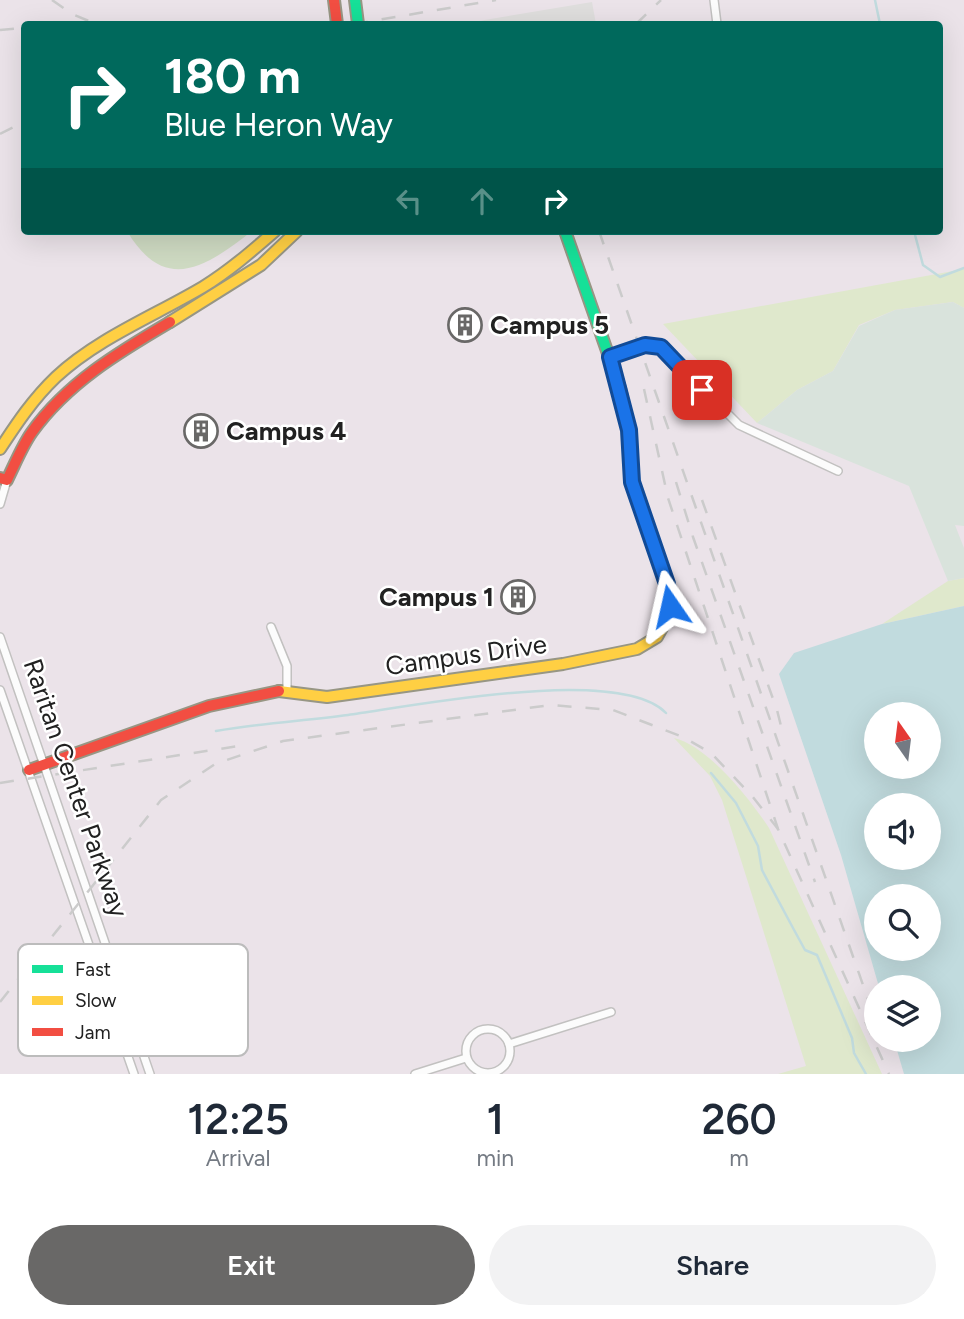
<!DOCTYPE html>
<html lang="en">
<head>
<meta charset="utf-8">
<style>
	body { margin:0; font-family:Figtree,sans-serif; background:#f2f2f3; color:#1f2937; height:100vh; display:flex; flex-direction:column; font-size:26px; white-space:nowrap }
	* { box-sizing:border-box; margin:0 }
	p { font-size:23px; color:#747a83 }
	.icon { flex:none; width:38px; height:38px; fill:none; stroke:currentColor; stroke-width:2; stroke-linecap:round; stroke-linejoin:round }
	.map { position:relative; height:1074px; overflow:hidden }
	.panel { display:flex; flex-direction:column; background:#fff; flex:1 }
	.panel>* { flex:none }
	.banner { position:absolute; left:21px; top:21px; width:922px; height:214px; border-radius:7px; box-shadow:0 7px 28px #0002; background:#00695c; color:#fff; overflow:hidden }
	.needle { width:46px; rotate:346deg }
	.tools { position:absolute; left:864px; top:702px; display:grid; gap:14px }
	.tools a { display:grid; place-items:center; width:77px; height:77px; border-radius:50%; background:#fff; box-shadow:0 7px 28px #0002; font-size:35px }
	.pin { position:absolute; display:grid; place-items:center; width:60px; height:60px; color:#fff; margin:-30px; border-radius:14px; box-shadow:0 4px 10px #0006 }
	.me { position:absolute; width:77px; margin:-38px; rotate:349deg; stroke-linejoin:round; filter:drop-shadow(0 0 5px #0008) }
	.turn { display:flex; align-items:center; gap:24px; height:147px; padding:0 28px; font-size:32px }
	.turn .icon { width:91px; height:91px; stroke-width:2.5 }
	.turn b { display:block; font-size:49px; line-height:60px }
	.lanes { display:flex; align-items:center; height:66px; padding:0 28px; background:#0003; justify-content:center; gap:35px; direction:ltr }
	.lanes .off { opacity:.35 }
	.eta { display:flex; justify-content:space-evenly; align-items:center; height:119px; text-align:center }
	.eta b { font-size:42px; font-weight:600; line-height:49px }
	.primary-button { display:flex; gap:14px; margin-top:auto; padding:14px 28px }
	.primary-button a { flex:1; height:80px; border-radius:42px; background:#696867; color:#fff; font-size:28px; font-weight:600; line-height:80px; text-align:center }
	.primary-button a+a { background:#f2f2f3; color:#1f2937 }
	.map>svg:first-child { display:block }
</style>
</head>
<body>
<div class="map">
<svg width="964" height="1074" viewBox="0 0 964 1074">
	<rect width="100%" height="100%" fill="#eeecea"/>
	<!-- industrial -->
	<path fill="#ebe3e9" fill-rule="evenodd" d="M0,0H964V1074H0ZM24,24H940V231H24ZM877,714H929V766H877ZM877,805H929V858H877ZM877,896H929V948H877ZM877,987H929V1040H877Z"/>
	<!-- grass -->
	<g fill="#dfe8cc">
		<polygon points="964,269 964,308 953,302 895,310 859,325 833,371 797,390 757,423 663,324"/>
		<polygon points="964,578 964,606 882,624 948,581"/>
		<path d="M674,738C708,746 750,799 769,828L882,1074H778L806,1066L722,800L710,776Z"/>
	</g>
	<!-- forest -->
	<path fill="#cedac2" d="M127,231H252C206,267 165,295 127,231Z"/>
	<!-- wetland -->
	<polygon fill="#d9e3dc" points="953,302 964,308 964,526 955,525 964,548 964,578 948,581 909,486 757,423 797,390 833,371 859,326 895,310"/>
	<!-- parking -->
	<polygon fill="#dfdedd" points="592,2 596,24 461,24"/>
	<!-- water -->
	<path fill="#c1dbde" fill-rule="evenodd" d="M964,606V1074H904L894,1040H929V987H879L841,855L779,674L794,653L882,624ZM877,714H929V766H877ZM877,805H929V858H877ZM877,896H929V948H877Z"/>
	<g fill="none" stroke-linecap="round" stroke-linejoin="round">
		<!-- stream -->
		<g stroke="#c1dbde" stroke-width="2.5">
			<polyline points="875,0 880,24"/>
			<polyline points="914,231 923,265 940,277 964,268"/>
			<path d="M216,731C260,723 304,721 348,715C413,706 619,665 666,713"/>
			<polyline points="711,773 736,803 758,846 762,870 793,928 805,950 817,955 852,1038 854,1053 866,1074"/>
		</g>
		<!-- street casing -->
		<g stroke="#c2c1c0" stroke-width="10">
			<g id="street">
				<polyline points="714,0 717,24"/>
				<polyline points="610,357 645,345 661,347 739,425 838,471"/>
				<polyline points="0,504 7,480"/>
				<polyline points="271,627 287,666 287,691"/>
				<polyline points="0,637 150,1074"/>
				<polyline points="0,690 134,1074"/>
				<circle cx="488" cy="1051" r="22"/>
				<polyline points="509,1044 611,1012"/>
				<polyline points="415,1074 466,1058"/>
			</g>
		</g>
		<!-- fast casing -->
		<g stroke="#979684" stroke-width="14">
			<g id="fast">
				<polyline points="355,0 358,24"/>
				<polyline points="565,231 620,388 629,429"/>
			</g>
		</g>
		<!-- slow casing -->
		<g stroke="#979684" stroke-width="14">
			<g id="slow">
				<polyline points="170,322 261,265 297,231"/>
				<path d="M0,449C17,423 33,399 56,377C98,338 154,316 203,287C229,271 252,251 275,231"/>
				<polyline points="279,691 327,697 563,664 637,649 657,637 668,617 669,589 633,482 629,429"/>
			</g>
		</g>
		<!-- jam casing -->
		<g stroke="#979684" stroke-width="14">
			<g id="jam">
				<polyline points="334,0 337,24"/>
				<path d="M0,478L7,480C15,464 22,446 32,432C67,383 119,352 170,322"/>
				<polyline points="29,770 209,706 279,691"/>
			</g>
		</g>
		<!-- street -->
		<use href="#street" stroke="#fcfcfc" stroke-width="7"/>
		<!-- fast -->
		<use href="#fast" stroke="#16e098" stroke-width="10"/>
		<!-- slow -->
		<use href="#slow" stroke="#ffcf43" stroke-width="10"/>
		<!-- jam -->
		<use href="#jam" stroke="#f24e42" stroke-width="10"/>
		<!-- rail -->
		<g stroke="#cbcbcb" stroke-width="2.5" stroke-dasharray="14 14" stroke-linecap="butt">
			<polyline points="52,0 72,14 96,24"/>
			<polyline points="354,24 496,0"/>
			<polyline points="636,24 661,0"/>
			<polyline points="0,30 24,28"/>
			<polyline points="0,134 24,122"/>
			<polyline points="599,231 877,1025"/>
			<polyline points="644,389 668,498 778,829 889,1074"/>
			<polyline points="676,482 693,537 815,882"/>
			<polyline points="702,500 777,710 784,738"/>
			<polyline points="0,783 245,745"/>
			<polyline points="0,1002 161,800 215,764 283,741 551,705 613,710 683,737 711,753 752,796 778,829"/>
		</g>
	</g>
	<g fill="none" stroke-linecap="round" stroke-linejoin="round">
		<!-- route casing -->
		<g stroke="#114b97" stroke-width="18">
			<polyline id="route" points="670,606 667,584 632,482 629,430 610,357 645,345 661,347 702,390"/>
		</g>
		<!-- route -->
		<use href="#route" stroke="#1a73e8" stroke-width="12"/>
	</g>
	<!-- icons -->
	<defs>
		<g id="building-ring" transform="scale(1.75)"><circle r="9.5" fill="#fff" stroke="#696867" stroke-width="1.5"/><path d="M-4-6H4V6H1V3H-1V6H-4ZM-2.5-4.3h1.7v1.8h-1.7ZM.8-4.3h1.7v1.8H.8ZM-2.5-1h1.7V.8h-1.7ZM.8-1h1.7V.8H.8Z" fill="#696867"/></g>
	</defs>
	<g fill-rule="evenodd">
		<use href="#building-ring" x="465" y="325"/>
		<use href="#building-ring" x="201" y="431"/>
		<use href="#building-ring" x="518" y="597"/>
	</g>
	<g text-anchor="middle" stroke-width="5" stroke-linejoin="round" paint-order="stroke">
		<!-- poi labels -->
		<g font-size="26" font-weight="bold" fill="#212121" stroke="#fff" text-anchor="start">
			<text x="490" y="334">Campus 5</text>
			<text x="226" y="440">Campus 4</text>
			<text x="494" y="606" text-anchor="end">Campus 1</text>
		</g>
		<!-- street labels -->
		<g font-size="26" fill="#212121" stroke="#fff">
			<text transform="translate(466 655) rotate(-8)" y="9">Campus Drive</text>
			<text transform="translate(76 788) rotate(71)" y="9">Raritan Center Parkway</text>
		</g>
	</g>
	<!-- legend -->
	<rect x="18" y="944" width="230" height="112" rx="10" fill="#fff" stroke="#bcbcbc" stroke-width="2"/>
	<rect x="32" y="965" width="31" height="8" fill="#16e098"/>
	<rect x="32" y="996" width="31" height="9" fill="#ffcf43"/>
	<rect x="32" y="1028" width="31" height="8" fill="#f24e42"/>
	<g font-size="19" fill="#212121">
		<text x="75" y="976">Fast</text>
		<text x="75" y="1007">Slow</text>
		<text x="75" y="1039">Jam</text>
	</g>
</svg>
<div class="tools">
<a><svg class="needle" viewBox="-14 -14 28 28"><path d="M0-13l5 13h-10z" fill="#e53935"/><path d="M0 13l5-13h-10z" fill="#747a83"/></svg></a>
<a><svg class="icon" aria-label="sound" viewBox="0 0 24 24"><path d="M4 9h4l5-4v14l-5-4H4zM17 9q2 3 0 6"/></svg></a>
<a><svg class="icon" aria-label="search" viewBox="0 0 24 24"><circle cx="10" cy="10" r="6"/><path d="M15 15l6 6"/></svg></a>
<a><svg class="icon" aria-label="layers" viewBox="0 0 24 24"><path d="M12 4l9 5-9 5-9-5zM3 14l9 5 9-5"/></svg></a>
</div>
<div class="pin" style="left:702px;top:390px;background:#d93025"><svg class="icon" aria-label="arrive" viewBox="0 0 24 24"><path d="M6 21V4h12l-3 4 3 4H6"/></svg></div>
<svg class="me" style="left:670px;top:606px" viewBox="-20 -20 40 40"><path d="M0-17L14 15 0 8-14 15z" fill="#1a73e8" stroke="#fff" stroke-width="4"/></svg>
<div class="banner">
<div class="turn"><svg class="icon" aria-label="right" viewBox="0 0 24 24"><path d="M7 20v-9h11M14 6l5 5-5 5"/></svg><div><b>180 m</b>Blue Heron Way</div></div>
<div class="lanes"><svg class="icon off" aria-label="left" viewBox="0 0 24 24"><path d="M17 20v-9H6M10 6l-5 5 5 5"/></svg><svg class="icon off" aria-label="ahead" viewBox="0 0 24 24"><path d="M12 20V5M6 11l6-6 6 6"/></svg><svg class="icon" aria-label="right" viewBox="0 0 24 24"><path d="M7 20v-9h11M14 6l5 5-5 5"/></svg></div>
</div>
</div>
<section class="panel">
<div class="eta">
<div><b>12:25</b><p>Arrival</p></div>
<div><b>1</b><p>min</p></div>
<div><b>260</b><p>m</p></div>
</div>
<div class="primary-button"><a>Exit</a><a>Share</a></div>
</section>
</body>
</html>
